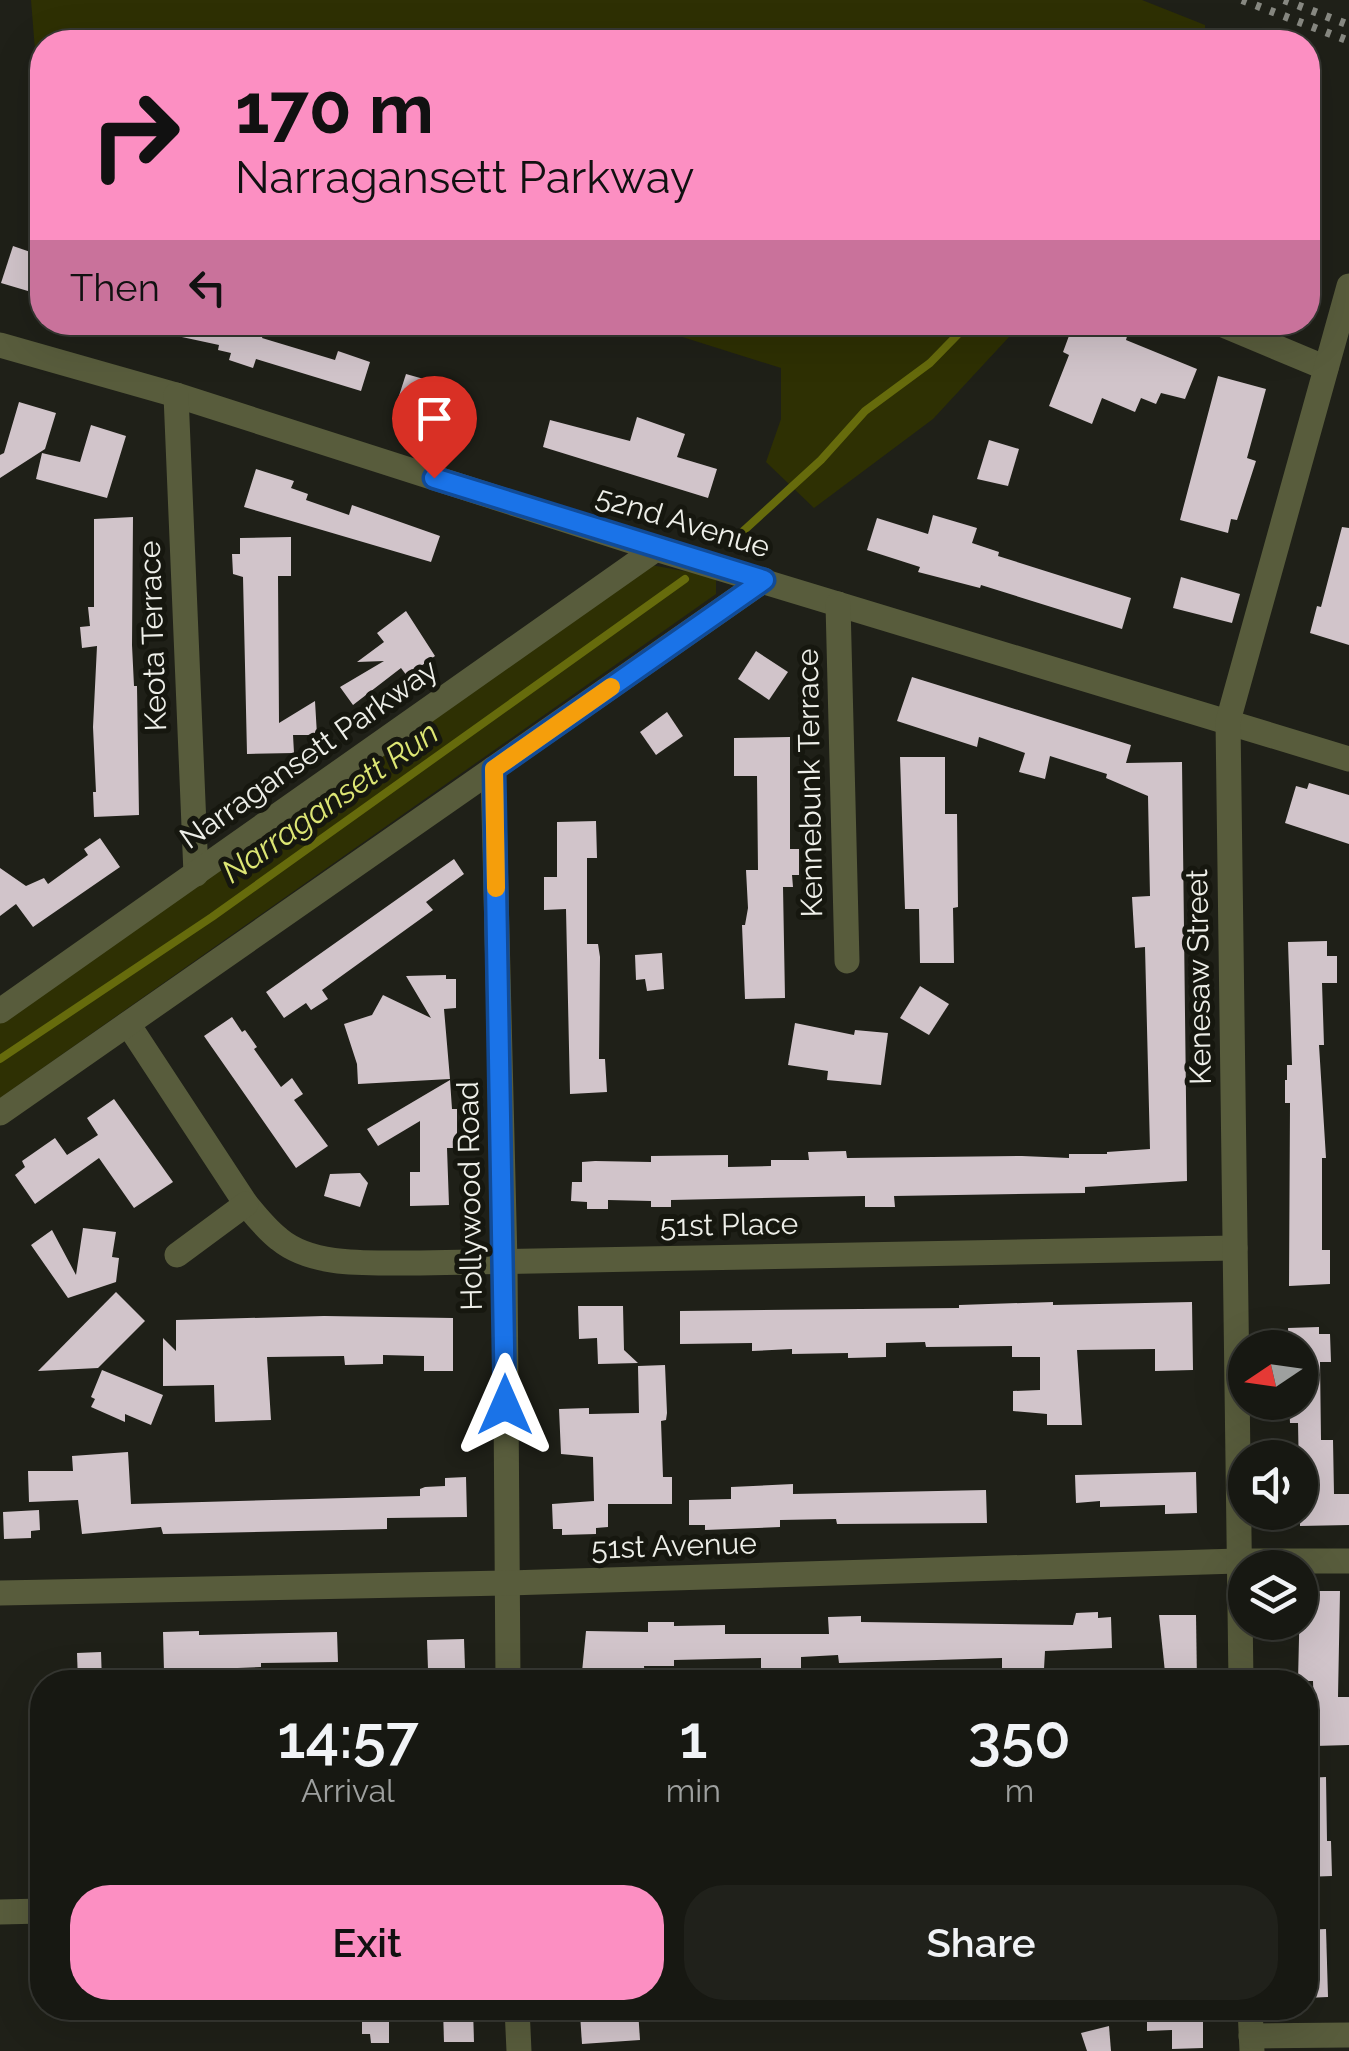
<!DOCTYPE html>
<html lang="en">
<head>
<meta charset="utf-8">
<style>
	body { margin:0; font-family:Raleway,sans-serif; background:#20211b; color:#f1f3f6; height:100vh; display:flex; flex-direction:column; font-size:38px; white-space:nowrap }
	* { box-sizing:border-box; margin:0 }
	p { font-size:32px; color:#9ea09f }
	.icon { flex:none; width:55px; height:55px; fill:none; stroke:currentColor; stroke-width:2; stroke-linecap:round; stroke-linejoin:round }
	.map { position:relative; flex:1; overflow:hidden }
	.side { position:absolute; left:30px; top:1670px; width:1288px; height:350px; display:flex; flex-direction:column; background:#171812; border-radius:40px; box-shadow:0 10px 40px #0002,0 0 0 2px #363732 }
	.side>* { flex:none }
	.banner { position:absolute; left:30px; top:30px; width:1290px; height:305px; border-radius:40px; box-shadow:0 10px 40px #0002,0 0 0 2px #363732; background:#fc8fc2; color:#111; overflow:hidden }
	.needle { width:65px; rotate:257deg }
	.buttons { position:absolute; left:1228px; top:1330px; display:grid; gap:20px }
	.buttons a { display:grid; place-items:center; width:90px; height:90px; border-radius:50%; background:#171812; box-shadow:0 10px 40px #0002,0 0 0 2px #363732; font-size:50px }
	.pin { position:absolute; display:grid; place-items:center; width:85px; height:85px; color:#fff; margin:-102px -42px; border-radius:50% 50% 50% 0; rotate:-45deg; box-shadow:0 0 10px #0007 }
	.pin .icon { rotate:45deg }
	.me { position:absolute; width:110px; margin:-55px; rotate:0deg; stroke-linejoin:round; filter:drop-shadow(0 0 8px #0008) }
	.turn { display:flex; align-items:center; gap:35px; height:210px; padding:0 40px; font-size:45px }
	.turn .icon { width:130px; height:130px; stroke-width:2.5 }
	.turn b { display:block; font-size:70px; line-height:85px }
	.then { display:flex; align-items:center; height:95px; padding:0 40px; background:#0003; gap:20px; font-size:38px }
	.eta { display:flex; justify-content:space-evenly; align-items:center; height:170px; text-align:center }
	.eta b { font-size:60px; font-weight:600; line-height:70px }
	.cta { display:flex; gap:20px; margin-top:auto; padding:20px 40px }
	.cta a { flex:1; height:115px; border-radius:40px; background:#fc8fc2; color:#111; font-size:40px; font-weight:600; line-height:115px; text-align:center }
	.cta a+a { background:#20211b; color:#f1f3f6 }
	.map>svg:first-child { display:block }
</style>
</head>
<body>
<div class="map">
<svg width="1349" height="2051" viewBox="0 0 1349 2051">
	<rect width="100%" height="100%" fill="#1f2018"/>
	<!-- green -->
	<g fill="#2e3003">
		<polygon points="31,0 1142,0 1205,25 1205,42 42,42 42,138"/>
		<polygon points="638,323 1022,323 933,419 814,508 766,462 781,419 781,368"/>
		<polygon points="651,565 716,577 716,594 0,1098 0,1022"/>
	</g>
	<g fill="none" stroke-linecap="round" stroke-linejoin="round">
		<!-- stream -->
		<g stroke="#666b0c" stroke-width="8">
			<polyline points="740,534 821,460 865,411 930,363 970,322"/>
			<polyline points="0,1059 212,917 685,579"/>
		</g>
	</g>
	<!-- building -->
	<g fill="#d1c4ca">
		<polygon points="13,246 42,256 42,279 38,294 1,283"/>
		<polygon points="155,322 267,322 262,338 335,360 338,351 370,362 361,391 256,359 253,368 229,360 231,353 218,350 219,345 154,331"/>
		<polygon points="1102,322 1128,333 1126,340 1197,369 1185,399 1161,393 1156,404 1141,398 1135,412 1102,398 1092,424 1049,406 1069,355 1063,352 1073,325 1085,330 1087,325 1098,330"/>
		<polygon points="406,374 438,383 429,412 397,402"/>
		<polygon points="1218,376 1266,389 1247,458 1256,461 1237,520 1231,519 1228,533 1180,520"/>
		<polygon points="19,402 56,413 45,449 0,478 0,455 4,453"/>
		<polygon points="637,417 685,434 677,457 717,469 708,498 543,447 550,420 630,441"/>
		<polygon points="91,425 126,436 107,498 36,479 42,453 80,462"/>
		<polygon points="989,440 1019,449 1008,486 977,479"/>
		<polygon points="256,469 294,481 291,488 308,494 306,500 349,515 352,505 440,536 431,562 244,507"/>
		<polygon points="933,515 977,528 972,543 999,552 998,556 1131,598 1122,629 981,585 980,588 918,572 920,567 867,550 877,518 928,534"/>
		<polygon points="133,517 132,645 134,686 137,686 139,815 94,817 93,792 96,792 93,727 97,646 82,648 80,627 90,626 88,607 94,607 94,519"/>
		<polygon points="1342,527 1349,528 1349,645 1310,633 1317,606 1321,607"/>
		<polygon points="291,537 291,576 278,576 279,723 315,701 317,735 293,735 294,753 247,754 243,577 233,574 232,554 240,554 240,538"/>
		<polygon points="1181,577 1240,594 1232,623 1173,608"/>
		<polygon points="406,611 435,656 407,676 401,668 353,705 340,687 384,661 357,662 384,642 377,633"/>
		<polygon points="756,651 788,672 769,700 738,679"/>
		<polygon points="912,677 1131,745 1126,763 1182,762 1187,1181 1085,1187 1085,1193 894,1196 895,1207 865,1207 865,1196 671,1200 671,1207 651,1207 651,1201 608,1200 608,1209 587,1209 587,1202 571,1201 572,1182 582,1182 582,1162 595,1161 651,1162 651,1156 728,1155 728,1167 771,1166 771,1160 809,1160 808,1152 846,1151 847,1158 1022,1156 1069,1158 1069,1154 1107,1154 1107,1152 1150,1149 1145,947 1135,948 1132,897 1150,896 1148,796 1106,778 1107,774 1050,756 1045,779 1019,772 1025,753 979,737 977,747 897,721"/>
		<polygon points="667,712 683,736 656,755 640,732"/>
		<polygon points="790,737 790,849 799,849 799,875 792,875 793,887 783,887 785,998 745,999 742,925 745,925 748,908 746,870 758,870 757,776 734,776 734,738"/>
		<polygon points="900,757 945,757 945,814 957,814 958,907 953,908 954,963 920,963 919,909 905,909"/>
		<polygon points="1309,783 1349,795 1349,844 1285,823 1296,786 1307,789"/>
		<polygon points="596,821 597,858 587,858 587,944 598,944 600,957 599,1059 605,1059 607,1092 570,1094 566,909 544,910 544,877 557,877 557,822"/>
		<polygon points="100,838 120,867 33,927 16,904 0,916 0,868 26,886 44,878 48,884 88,855 84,849"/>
		<polygon points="454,859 464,874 426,902 433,910 322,990 328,999 311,1010 306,1003 284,1018 266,992"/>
		<polygon points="1327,941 1327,956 1337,956 1337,983 1322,983 1324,1045 1319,1045 1326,1158 1322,1158 1322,1250 1330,1250 1330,1284 1289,1286 1290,1103 1285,1103 1285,1080 1287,1080 1287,1065 1292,1065 1288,942"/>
		<polygon points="662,953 664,989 647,991 645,979 636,980 635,955"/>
		<polygon points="446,975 446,979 456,979 456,1008 444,1009 450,1079 358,1084 357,1064 344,1024 372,1015 383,995 431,1018 406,976"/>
		<polygon points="920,986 949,1004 929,1035 900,1018"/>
		<polygon points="232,1017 242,1032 245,1030 257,1047 254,1049 281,1087 292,1078 303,1094 294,1100 328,1146 296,1168 204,1036"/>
		<polygon points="795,1023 854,1035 855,1030 888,1033 881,1085 827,1080 828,1071 788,1065"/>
		<polygon points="450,1080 452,1109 457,1109 457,1148 447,1148 449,1205 410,1206 410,1172 420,1172 420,1121 378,1146 367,1129"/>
		<polygon points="114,1099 173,1182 134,1208 99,1158 35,1204 15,1175 25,1167 22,1161 55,1138 67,1155 98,1135 87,1118"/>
		<polygon points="360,1173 368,1183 360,1207 324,1196 330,1174"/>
		<polygon points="83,1228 116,1232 112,1257 119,1258 116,1282 68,1298 31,1245 52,1230 76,1275"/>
		<polygon points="116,1292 145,1321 98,1368 38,1371"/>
		<polygon points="1053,1302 1053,1305 1192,1302 1193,1370 1155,1371 1155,1349 1077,1350 1082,1425 1047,1425 1047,1414 1013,1411 1013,1391 1040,1390 1040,1357 1012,1357 1012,1346 926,1347 925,1342 886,1343 886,1357 848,1358 848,1353 792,1354 792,1349 752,1351 752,1343 680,1344 680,1311 959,1308 959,1305"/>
		<polygon points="578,1306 623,1306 624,1350 638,1363 598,1364 597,1338 579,1339"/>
		<polygon points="324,1316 453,1318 453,1371 424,1371 424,1356 383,1355 383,1364 345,1365 344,1356 267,1357 271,1420 215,1422 214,1385 163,1386 163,1338 176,1351 176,1320"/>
		<polygon points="1319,1327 1319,1334 1330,1334 1331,1362 1320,1362 1321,1440 1333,1440 1334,1494 1349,1494 1349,1525 1300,1526 1298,1423 1290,1423 1289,1402 1300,1402 1300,1348 1289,1348 1288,1328"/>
		<polygon points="665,1365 667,1413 666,1420 661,1421 663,1477 672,1477 672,1504 608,1504 608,1527 596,1528 596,1534 562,1535 562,1529 553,1529 552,1504 594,1501 593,1457 561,1454 559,1409 589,1408 589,1414 639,1413 638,1366"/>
		<polygon points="102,1370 163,1395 151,1425 125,1414 125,1422 91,1407 95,1399 91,1397"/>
		<polygon points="128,1452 131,1504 420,1496 420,1489 425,1487 445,1486 445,1478 466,1477 467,1517 387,1518 387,1529 163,1534 161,1527 82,1534 78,1500 29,1502 28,1471 73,1471 72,1456"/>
		<polygon points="1196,1472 1197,1513 1165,1514 1165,1505 1100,1507 1100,1501 1076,1503 1075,1475"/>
		<polygon points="793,1484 793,1494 986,1490 987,1523 837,1524 836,1519 780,1520 780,1527 705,1530 705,1525 689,1525 689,1500 731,1499 731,1487"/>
		<polygon points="39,1510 40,1530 31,1531 31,1538 4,1539 3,1512"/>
		<polygon points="1317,1591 1340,1591 1338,1697 1349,1697 1349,1745 1315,1746 1313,1681 1298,1681 1300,1595 1317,1595"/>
		<polygon points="1098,1612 1098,1618 1111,1617 1112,1648 1045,1651 1044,1669 1002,1669 1002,1658 839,1663 838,1655 801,1657 801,1670 761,1670 761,1658 674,1660 674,1666 644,1666 645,1682 581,1682 586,1631 648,1632 648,1622 674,1622 674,1626 725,1625 725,1634 829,1634 828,1617 861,1616 861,1622 1073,1625 1076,1613"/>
		<polygon points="1159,1615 1196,1615 1197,1682 1166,1682"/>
		<polygon points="199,1631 199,1635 337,1632 338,1662 261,1663 261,1667 164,1671 163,1632"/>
		<polygon points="464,1639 465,1668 428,1669 427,1640"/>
		<polygon points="101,1652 102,1682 78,1682 77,1653"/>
		<polygon points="1326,1777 1327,1841 1331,1841 1332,1876 1305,1877 1305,1778"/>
		<polygon points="1326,1929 1328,1997 1305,1998 1305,1930"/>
		<polygon points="362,2008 389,2008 389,2043 371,2043 370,2034 362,2034"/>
		<polygon points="1147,2008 1203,2008 1203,2048 1172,2049 1172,2030 1147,2031"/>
		<polygon points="473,2009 474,2042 444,2042 443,2010"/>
		<polygon points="638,2010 640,2040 582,2044 580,2014"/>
		<polygon points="1109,2026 1111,2051 1087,2051 1081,2033"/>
	</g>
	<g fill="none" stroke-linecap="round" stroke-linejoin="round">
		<!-- minor -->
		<g stroke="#585c3c" stroke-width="25">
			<polyline points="1216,322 1326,368"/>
			<polyline points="0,345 176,395 656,549 1349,759"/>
			<polyline points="176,395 196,874"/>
			<polyline points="838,604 847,961"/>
			<polyline points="493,769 505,1262 508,1682"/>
			<polyline points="0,1011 656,549"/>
			<path d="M128,1024L246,1204C256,1216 266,1229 279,1239C315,1269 377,1262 420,1263L1235,1248"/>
			<polyline points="0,1113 764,580"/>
			<polyline points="177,1255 246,1204"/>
			<polyline points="0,1593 505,1583 1238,1561 1349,1561"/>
			<polyline points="1241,1682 1228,721 1349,286"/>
			<polyline points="0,1912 42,1911"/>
			<polyline points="517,2008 519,2051"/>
			<polyline points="1250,2008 1252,2051"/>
			<polyline points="1251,2036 1349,2035"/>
		</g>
		<!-- rail -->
		<g stroke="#878881" stroke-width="8" stroke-dasharray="5 10" stroke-linecap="butt">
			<polyline points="1242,0 1349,41"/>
			<polyline points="1284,0 1349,25"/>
		</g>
	</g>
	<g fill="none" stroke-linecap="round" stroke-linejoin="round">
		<!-- route casing -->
		<g stroke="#114b97" stroke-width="25">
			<polyline id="route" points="434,478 764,580 494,769 505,1405"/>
		</g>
		<!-- route -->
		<use href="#route" stroke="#1a73e8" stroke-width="18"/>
		<!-- slow -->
		<polyline stroke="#f59e0b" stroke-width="18" points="496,888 494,769 611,687"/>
	</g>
	<g text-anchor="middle" stroke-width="10" stroke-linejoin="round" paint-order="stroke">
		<!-- street labels -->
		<g font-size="30" fill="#eeefe9" stroke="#16170f">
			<text transform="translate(683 522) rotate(17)" y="10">52nd Avenue</text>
			<text transform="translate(153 636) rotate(-92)" y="10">Keota Terrace</text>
			<text transform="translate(309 754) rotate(-35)" y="10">Narragansett Parkway</text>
			<text transform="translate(810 783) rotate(-91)" y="10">Kennebunk Terrace</text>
			<text transform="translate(1199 977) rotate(-91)" y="10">Kenesaw Street</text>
			<text transform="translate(470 1196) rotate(-91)" y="10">Hollywood Road</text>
			<text transform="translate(729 1225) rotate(-1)" y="10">51st Place</text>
			<text transform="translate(674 1546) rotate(-2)" y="10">51st Avenue</text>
		</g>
		<!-- water labels -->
		<g font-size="32" font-style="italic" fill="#dde674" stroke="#16170f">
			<text transform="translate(330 802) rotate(-35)" y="11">Narragansett Run</text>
		</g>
	</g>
</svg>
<div class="buttons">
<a><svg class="needle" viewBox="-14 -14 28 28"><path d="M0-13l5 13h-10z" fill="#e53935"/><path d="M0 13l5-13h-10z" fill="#9ea09f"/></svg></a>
<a><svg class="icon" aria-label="sound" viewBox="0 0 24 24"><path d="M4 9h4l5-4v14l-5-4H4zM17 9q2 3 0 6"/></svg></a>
<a><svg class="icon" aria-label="layers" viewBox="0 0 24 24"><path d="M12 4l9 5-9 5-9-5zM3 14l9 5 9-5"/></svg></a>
</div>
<div class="pin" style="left:434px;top:478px;background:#d93025"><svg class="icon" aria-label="arrive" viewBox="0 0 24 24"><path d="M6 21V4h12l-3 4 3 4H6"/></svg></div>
<svg class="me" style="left:505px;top:1405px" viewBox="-20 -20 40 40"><path d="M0-17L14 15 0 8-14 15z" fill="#1a73e8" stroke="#fff" stroke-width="4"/></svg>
<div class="banner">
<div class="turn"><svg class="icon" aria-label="right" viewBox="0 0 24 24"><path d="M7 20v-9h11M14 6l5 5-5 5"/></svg><div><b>170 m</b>Narragansett Parkway</div></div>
<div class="then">Then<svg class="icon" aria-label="left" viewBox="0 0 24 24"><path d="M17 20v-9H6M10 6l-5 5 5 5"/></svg></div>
</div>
<section class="side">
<div class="eta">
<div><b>14:57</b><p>Arrival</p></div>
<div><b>1</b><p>min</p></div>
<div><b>350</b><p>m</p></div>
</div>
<div class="cta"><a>Exit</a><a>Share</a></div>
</section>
</div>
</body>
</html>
